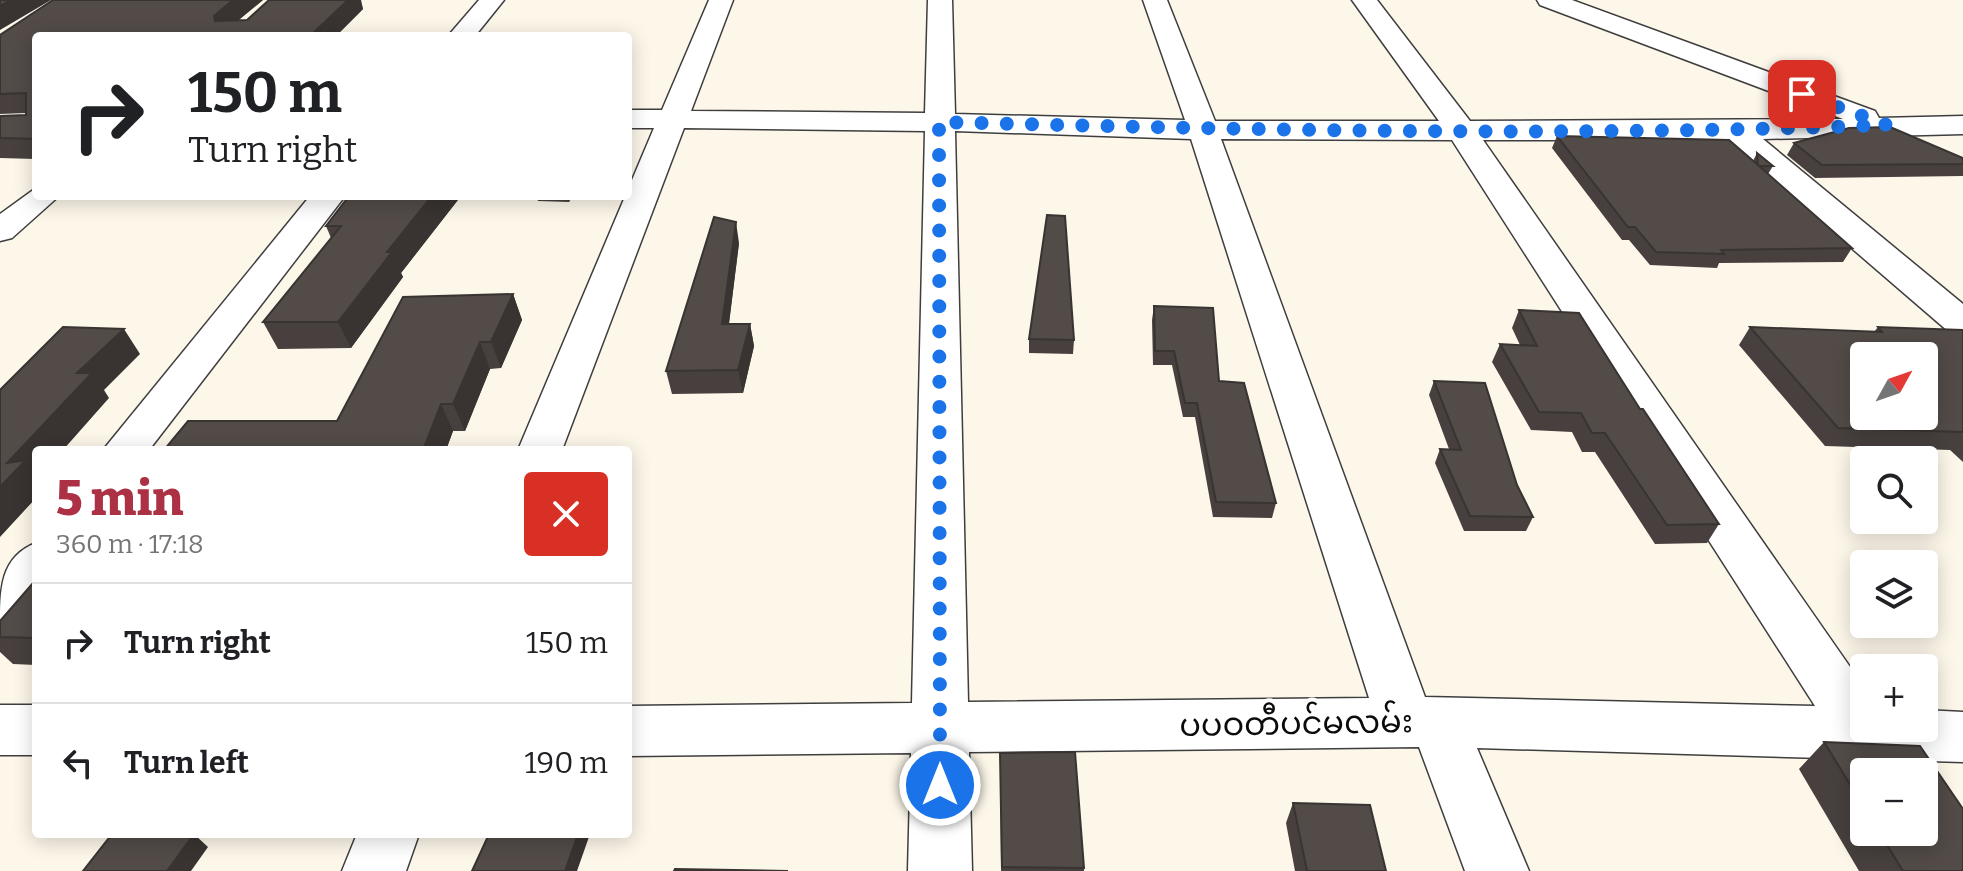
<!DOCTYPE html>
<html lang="en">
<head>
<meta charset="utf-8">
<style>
	body { margin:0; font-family:Bitter,"Noto Sans Myanmar",serif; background:#f6f6f6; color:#202124; height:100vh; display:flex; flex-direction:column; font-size:30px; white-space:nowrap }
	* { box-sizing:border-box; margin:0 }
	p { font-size:26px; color:#757577 }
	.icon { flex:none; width:44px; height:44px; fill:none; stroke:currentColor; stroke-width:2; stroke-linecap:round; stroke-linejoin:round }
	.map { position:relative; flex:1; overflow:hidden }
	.side { position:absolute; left:32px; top:446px; width:600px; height:392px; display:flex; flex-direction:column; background:#fff; border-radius:8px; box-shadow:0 4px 20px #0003 }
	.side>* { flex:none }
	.hud { position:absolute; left:32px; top:32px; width:600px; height:168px; border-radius:8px; box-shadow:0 4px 20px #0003; background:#fff; color:#202124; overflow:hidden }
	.needle { width:52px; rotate:50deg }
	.fabs { position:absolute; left:1850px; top:342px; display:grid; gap:16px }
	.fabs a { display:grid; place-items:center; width:88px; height:88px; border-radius:8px; background:#fff; box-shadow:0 4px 20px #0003; font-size:40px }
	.pin { position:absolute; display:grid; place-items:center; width:68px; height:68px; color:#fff; margin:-34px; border-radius:16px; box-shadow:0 4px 12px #0006 }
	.me { position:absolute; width:88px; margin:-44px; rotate:0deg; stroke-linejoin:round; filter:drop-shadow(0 0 6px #0008) }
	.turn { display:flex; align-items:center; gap:28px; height:168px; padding:0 24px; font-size:36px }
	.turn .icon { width:104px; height:104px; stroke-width:2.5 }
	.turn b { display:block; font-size:56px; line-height:68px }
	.round { display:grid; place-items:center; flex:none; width:84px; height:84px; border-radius:8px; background:#f6f6f6 }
	.summary { display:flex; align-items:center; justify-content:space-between; height:136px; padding:0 24px }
	h1 { font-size:48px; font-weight:800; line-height:60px; color:#ac3144 }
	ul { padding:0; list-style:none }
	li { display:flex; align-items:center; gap:24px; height:120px; padding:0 24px; border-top:2px solid #e0e0e0 }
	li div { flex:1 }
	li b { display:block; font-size:30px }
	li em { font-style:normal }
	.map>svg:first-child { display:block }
</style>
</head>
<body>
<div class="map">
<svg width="1963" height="871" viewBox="0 0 1963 871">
	<rect width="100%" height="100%" fill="#fdf7ea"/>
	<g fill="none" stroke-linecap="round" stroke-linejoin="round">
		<!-- minor casing -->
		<g stroke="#3e3e3e" stroke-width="3">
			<g id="minor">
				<polygon points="479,0 504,0 475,36 448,36"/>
				<path d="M709,0H733L691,111L925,113L928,0H952L955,114L1185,120L1143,0H1167L1215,121H1439L1352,0H1377L1470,121L1843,119L1540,5L1537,0H1572L1875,111L1879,118L1963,116V134L1763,139L1963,304V336L1949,332L1726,140H1483L1864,687V728H1924V710L1963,712V762L1477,748L1529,871H1465L1419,747L969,752L972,871H908L911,753L628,756V706L912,703L925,131L684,128L562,450H518L654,128H628V110H662ZM955,131L1191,139L1369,698L968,702ZM1221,139L1452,140L1815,706L1425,697Z"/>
				<polygon points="36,188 36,196 59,196 12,238 0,241 0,214"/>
				<polygon points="310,196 345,196 149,450 103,450"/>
				<path d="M36,543C36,582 44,613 0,627C0,589 0,557 36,543Z"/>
				<rect x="0" y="705" width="36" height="50"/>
				<polygon points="357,834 419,834 406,871 342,871"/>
			</g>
		</g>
		<!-- minor -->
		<use href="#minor" fill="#fff" fill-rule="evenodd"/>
	</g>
	<!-- wall -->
	<g fill="#47403e" fill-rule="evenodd">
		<polygon points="263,0 238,20 247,20 360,0 363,9 336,36 36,36 36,159 0,158 0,116 26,115 26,113 0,114 0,35"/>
		<polygon points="1557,136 1753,161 1757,153 1773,166 1768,174 1852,248 1843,262 1719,263 1717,268 1650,265 1629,240 1622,240 1552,148"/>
		<polygon points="1794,143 1963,158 1963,176 1815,178 1787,155"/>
		<polygon points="349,196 461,196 401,273 403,277 351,348 278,349 263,322 331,238 326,226"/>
		<polygon points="536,196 573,196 569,202 538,201"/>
		<polygon points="739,243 729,324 750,324 754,346 743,393 672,394 666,371"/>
		<polygon points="513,294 522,320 501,368 490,369 465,431 453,431 446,450 164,450 337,421"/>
		<polygon points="1154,306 1219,381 1276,503 1272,518 1213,517 1195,417 1183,417 1172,365 1153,365 1152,320"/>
		<polygon points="1519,310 1640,409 1719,524 1707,543 1655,544 1595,452 1582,452 1572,432 1531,430 1492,362 1500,344 1520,345 1512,328"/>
		<polygon points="1750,327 1874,332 1878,327 1963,330 1963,462 1950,450 1825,446 1739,345"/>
		<polygon points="1029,339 1074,340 1073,354 1029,353"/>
		<polygon points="1434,381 1517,485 1533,517 1526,531 1464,531 1435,463 1440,449 1449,449 1429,395"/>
		<polygon points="36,583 36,665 13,664 0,652 0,621"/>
		<path d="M1824,742L1920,746L1963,809V871H1859L1799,769ZM1864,772H1924V832H1864Z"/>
		<polygon points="1000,753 1084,868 1084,871 1001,871"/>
		<polygon points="1293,803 1386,871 1295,871 1286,823"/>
	</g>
	<!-- shaded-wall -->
	<g fill="#393432">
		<polygon points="11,0 51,0 0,30 0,6"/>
		<polygon points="233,0 263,0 222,34 214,16"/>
		<polygon points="340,0 361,0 363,9 336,36 310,36"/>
		<polygon points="432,196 461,196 401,273 403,277 351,348 338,322 387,252"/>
		<polygon points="736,222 739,243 726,346 722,324"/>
		<polygon points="513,294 522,320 501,368 491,342"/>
		<polygon points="750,324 754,346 743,393 738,370"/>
		<polygon points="124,329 140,354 104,390 109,398 63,450 36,450 36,498 0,537 0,487 7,463 77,373"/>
		<polygon points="480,342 490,369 465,431 453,404"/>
		<polygon points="441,404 453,431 446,450 423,450"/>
		<polygon points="194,834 208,847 191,871 167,871"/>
		<polygon points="578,834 590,834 577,871 565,871"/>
	</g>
	<!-- building -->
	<g fill="#524b48" stroke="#393432" stroke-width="2" fill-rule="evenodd">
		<polygon points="0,0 11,0 0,6"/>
		<polygon points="53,0 233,0 214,16 215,21 247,20 269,0 348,0 310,36 36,36 36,139 0,138 0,116 26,115 26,93 0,94 0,35"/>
		<polygon points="1890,127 1963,158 1963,164 1822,165 1794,143 1849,128"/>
		<polygon points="1557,136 1729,140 1758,165 1757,153 1773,166 1759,166 1852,248 1721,250 1724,254 1656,252 1635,227 1628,227"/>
		<polygon points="349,196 432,196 387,252 392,252 338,322 263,322 341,226 326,226"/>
		<polygon points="1047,215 1065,216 1074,340 1029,339"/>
		<polygon points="714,217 736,222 722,324 750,324 738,370 666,371"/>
		<polygon points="513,294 491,342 480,342 453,404 441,404 423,450 164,450 188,421 337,421 403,297"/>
		<polygon points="1154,306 1213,308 1219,381 1244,383 1276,503 1216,502 1197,403 1185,403 1174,351 1155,351"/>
		<polygon points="1519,310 1579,313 1640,409 1643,409 1719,524 1667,525 1605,433 1592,433 1581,413 1539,412 1500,344 1537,346"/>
		<polygon points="63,327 124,329 77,373 92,373 7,463 26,460 0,487 0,390"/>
		<path d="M1750,327L1882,332L1878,327L1963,330V432L1838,428ZM1864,356H1924V416H1864Z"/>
		<polygon points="1434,381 1485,383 1517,485 1533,517 1470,516 1440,449 1461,450"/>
		<polygon points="33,583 36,583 36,638 0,637 0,621"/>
		<polygon points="1824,742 1920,746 1963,809 1963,871 1903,871 1879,832 1924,832 1924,772 1864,772 1864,807"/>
		<polygon points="1075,752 1084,868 1002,867 1000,753"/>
		<polygon points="1293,803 1370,805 1386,871 1307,871"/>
		<polygon points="112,834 194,834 167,871 83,871"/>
		<polygon points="489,834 578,834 565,871 472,871"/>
		<polygon points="675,869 788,871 674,871"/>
	</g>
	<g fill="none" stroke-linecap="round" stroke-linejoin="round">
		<!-- route -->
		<path stroke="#1a73e8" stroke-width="14" stroke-dasharray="0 25.2" d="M940,785L939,122C1255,130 1571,137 1887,125L1802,94"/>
	</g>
	<g text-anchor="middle" stroke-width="8" stroke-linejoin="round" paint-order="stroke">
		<!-- near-street labels -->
		<g font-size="32" fill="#0b0b0b" stroke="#fff">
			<text transform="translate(1296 723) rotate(-1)" y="11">ပပဝတီပင်မလမ်း</text>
		</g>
	</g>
</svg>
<div class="fabs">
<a><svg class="needle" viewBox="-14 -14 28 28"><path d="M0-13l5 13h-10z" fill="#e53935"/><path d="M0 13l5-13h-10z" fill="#757577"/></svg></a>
<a><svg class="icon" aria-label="search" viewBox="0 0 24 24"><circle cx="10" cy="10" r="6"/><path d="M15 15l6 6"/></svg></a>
<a><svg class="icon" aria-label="layers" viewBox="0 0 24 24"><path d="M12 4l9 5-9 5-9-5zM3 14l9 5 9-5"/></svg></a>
<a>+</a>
<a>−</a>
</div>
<div class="pin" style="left:1802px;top:94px;background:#d93025"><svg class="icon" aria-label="arrive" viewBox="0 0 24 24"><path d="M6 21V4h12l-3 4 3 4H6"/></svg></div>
<svg class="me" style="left:940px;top:785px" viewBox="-20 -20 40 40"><circle r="17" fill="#1a73e8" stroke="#fff" stroke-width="3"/><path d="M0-11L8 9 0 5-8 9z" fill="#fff"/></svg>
<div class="hud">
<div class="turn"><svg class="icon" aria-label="right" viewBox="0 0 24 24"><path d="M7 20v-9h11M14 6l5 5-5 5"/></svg><div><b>150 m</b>Turn right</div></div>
</div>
<section class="side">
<div class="summary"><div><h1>5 min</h1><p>360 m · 17:18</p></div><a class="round" style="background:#d93025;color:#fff"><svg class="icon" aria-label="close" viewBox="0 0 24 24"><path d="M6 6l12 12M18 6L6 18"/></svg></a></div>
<ul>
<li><svg class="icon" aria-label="right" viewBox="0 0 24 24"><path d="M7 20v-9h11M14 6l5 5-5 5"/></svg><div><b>Turn right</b></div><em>150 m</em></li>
<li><svg class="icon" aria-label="left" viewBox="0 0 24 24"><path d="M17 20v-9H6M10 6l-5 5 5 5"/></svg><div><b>Turn left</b></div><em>190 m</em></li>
</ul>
</section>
</div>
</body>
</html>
